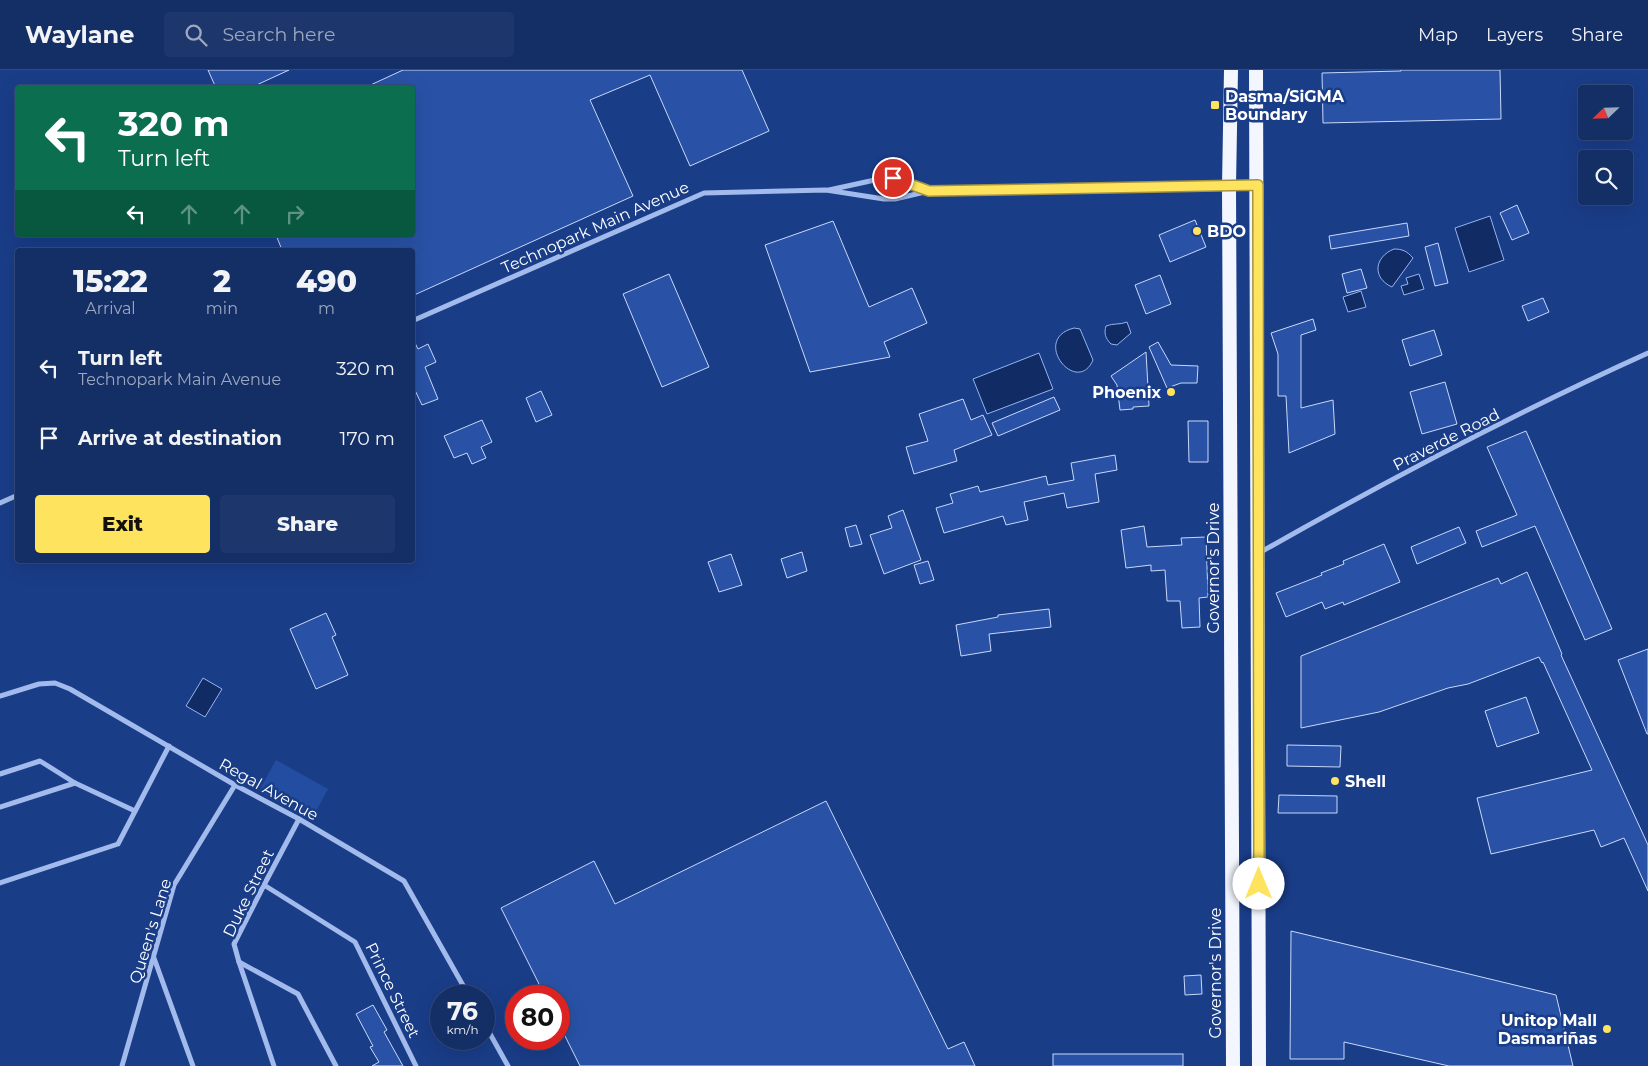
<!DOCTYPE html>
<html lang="en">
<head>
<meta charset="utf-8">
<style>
	body { margin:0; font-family:Montserrat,sans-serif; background:#1d366c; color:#f1f3f6; height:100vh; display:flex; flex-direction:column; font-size:19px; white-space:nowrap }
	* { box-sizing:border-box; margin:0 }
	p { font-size:16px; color:#9da8bf }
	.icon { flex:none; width:28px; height:28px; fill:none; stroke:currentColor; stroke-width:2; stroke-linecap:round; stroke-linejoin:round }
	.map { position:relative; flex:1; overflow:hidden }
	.drawer { position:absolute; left:15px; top:178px; width:400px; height:315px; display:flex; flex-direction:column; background:#142e66; border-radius:5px; box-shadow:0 5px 20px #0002,0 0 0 1px #334a7a }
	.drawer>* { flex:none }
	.hud { position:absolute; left:15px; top:15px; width:400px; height:152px; border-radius:5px; box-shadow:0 5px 20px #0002,0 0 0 1px #334a7a; background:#0b6e4f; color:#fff; overflow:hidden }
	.needle { width:32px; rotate:247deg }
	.tools { position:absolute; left:1578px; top:15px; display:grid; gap:10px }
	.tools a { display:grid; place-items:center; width:55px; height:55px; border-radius:5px; background:#142e66; box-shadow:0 5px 20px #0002,0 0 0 1px #334a7a; font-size:25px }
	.speed { position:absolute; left:430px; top:915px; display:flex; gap:10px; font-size:25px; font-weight:700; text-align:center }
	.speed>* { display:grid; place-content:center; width:65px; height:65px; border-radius:50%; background:#142e66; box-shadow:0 5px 20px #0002,0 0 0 1px #334a7a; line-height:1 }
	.speed small { font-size:12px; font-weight:400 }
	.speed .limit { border:8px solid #d22; background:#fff; color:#111 }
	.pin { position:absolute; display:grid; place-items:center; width:42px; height:42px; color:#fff; margin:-21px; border:2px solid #fff; border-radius:50%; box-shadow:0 1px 5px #0007 }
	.me { position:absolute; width:55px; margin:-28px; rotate:0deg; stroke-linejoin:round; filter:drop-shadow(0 0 4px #0008) }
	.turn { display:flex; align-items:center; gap:18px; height:105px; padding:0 20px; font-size:22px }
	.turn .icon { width:65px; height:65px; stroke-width:2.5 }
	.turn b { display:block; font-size:35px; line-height:42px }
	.lanes { display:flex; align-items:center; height:48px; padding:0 20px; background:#0003; justify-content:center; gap:25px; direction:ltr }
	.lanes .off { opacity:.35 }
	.eta { display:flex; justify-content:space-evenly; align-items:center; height:85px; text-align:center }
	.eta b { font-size:30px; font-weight:800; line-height:35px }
	.cta { display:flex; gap:10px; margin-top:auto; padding:10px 20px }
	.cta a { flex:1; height:58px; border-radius:5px; background:#fee35e; color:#111; font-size:20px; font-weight:800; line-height:58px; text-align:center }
	.cta a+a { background:#1d366c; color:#f1f3f6 }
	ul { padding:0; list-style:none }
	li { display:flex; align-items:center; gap:15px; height:70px; padding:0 20px }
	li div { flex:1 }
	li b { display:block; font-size:19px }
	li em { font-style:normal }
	header { display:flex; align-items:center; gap:30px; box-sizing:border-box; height:70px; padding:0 25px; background:#142e66; border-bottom:1px solid #334a7a }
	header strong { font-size:24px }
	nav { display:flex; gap:28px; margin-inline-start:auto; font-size:18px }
	.search { width:350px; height:45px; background:#1d366c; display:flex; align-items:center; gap:12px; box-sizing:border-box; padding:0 18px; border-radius:5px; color:#9da8bf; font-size:19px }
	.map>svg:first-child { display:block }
</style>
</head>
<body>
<header>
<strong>Waylane</strong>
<div class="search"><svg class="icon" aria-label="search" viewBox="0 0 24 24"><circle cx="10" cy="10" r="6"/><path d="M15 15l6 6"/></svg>Search here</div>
<nav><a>Map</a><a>Layers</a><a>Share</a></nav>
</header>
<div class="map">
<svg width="1648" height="996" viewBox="0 0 1648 996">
	<rect width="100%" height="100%" fill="#1a3d88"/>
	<!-- green -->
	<polygon fill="#234da1" points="276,690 328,719 312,749 259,721"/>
	<!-- water -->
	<g fill="#112b65" stroke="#95b4ef">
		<polygon points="1490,146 1504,190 1469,202 1455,158"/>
		<path d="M1394,179C1402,179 1407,181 1413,188L1392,217C1372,208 1374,187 1394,179Z"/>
		<polygon points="1419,204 1424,219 1404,225 1401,216 1408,214 1406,208"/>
		<polygon points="1361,221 1366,237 1348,242 1343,227"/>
		<path d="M1127,252L1131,263L1117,275L1111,274C1105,268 1104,263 1106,256C1113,253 1120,255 1127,252Z"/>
		<path d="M1074,258L1080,259L1093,290C1077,327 1030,269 1074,258Z"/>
		<polygon points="1039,283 1053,319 987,344 973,309"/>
		<polygon points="203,608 222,619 205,647 186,636"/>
	</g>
	<!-- building -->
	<g fill="#2952a6" stroke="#c8d8f9">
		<polygon points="208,0 289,0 250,18 216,18"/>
		<polygon points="403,0 742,0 769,61 690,96 650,5 590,30 633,126 412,226 412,180 282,180 276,165 412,165 412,18 364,18"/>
		<polygon points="1401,0 1500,0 1501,49 1323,53 1322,3 1401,1"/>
		<polygon points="1517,135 1529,163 1512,170 1500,143"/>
		<polygon points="1195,150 1206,177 1170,192 1159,165"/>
		<polygon points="833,151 869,237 912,218 927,253 884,272 890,287 810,302 765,175"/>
		<polygon points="1407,153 1409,166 1331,179 1329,166"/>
		<polygon points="1438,173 1448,213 1435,216 1425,177"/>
		<polygon points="1361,199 1367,218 1347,223 1342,204"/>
		<polygon points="669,204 709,297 662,317 623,224"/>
		<polygon points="1160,205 1171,234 1146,244 1135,215"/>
		<polygon points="1543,228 1549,242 1528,251 1522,236"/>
		<polygon points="1313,249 1316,260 1301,265 1301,338 1333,330 1335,364 1289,383 1286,326 1278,326 1278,284 1271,263"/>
		<polygon points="1434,260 1442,285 1410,296 1402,270"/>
		<polygon points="412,267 418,279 428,274 436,292 425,297 438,329 422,335 412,314"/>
		<polygon points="1158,272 1171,295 1198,296 1197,313 1181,313 1167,318 1149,277"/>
		<polygon points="1146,282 1149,336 1133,337 1133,339 1120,340 1117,315 1111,306"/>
		<polygon points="1445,312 1457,354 1422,364 1410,322"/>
		<polygon points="541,321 552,345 536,352 526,328"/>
		<polygon points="1054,327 1060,340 998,366 992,353"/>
		<polygon points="963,329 971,350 983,345 992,365 954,380 957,391 914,404 906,377 928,371 919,344"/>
		<polygon points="482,350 492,372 481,377 486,388 472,394 467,383 454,388 444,366"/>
		<polygon points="1188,351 1208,351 1208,392 1189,392"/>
		<polygon points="1526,361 1612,559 1585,570 1535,456 1482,477 1476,461 1517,445 1487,377"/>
		<polygon points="1115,385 1117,400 1095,404 1099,432 1067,438 1064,423 1024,432 1028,450 1006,455 1003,446 944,463 936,438 953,433 950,424 978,416 980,422 1046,406 1048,415 1074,410 1071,393"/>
		<polygon points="903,440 921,490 884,504 870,465 892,458 888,446"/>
		<polygon points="856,455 862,474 850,477 845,458"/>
		<polygon points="1144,456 1147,477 1182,475 1181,468 1206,467 1208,527 1199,528 1200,557 1182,558 1180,531 1167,531 1165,500 1151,501 1151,495 1126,498 1121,460"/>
		<polygon points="1459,457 1466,473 1417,494 1411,477"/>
		<polygon points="1384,474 1400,512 1344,535 1343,532 1325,539 1322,532 1286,547 1276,523 1322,505 1321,503 1344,494 1343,491"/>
		<polygon points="802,482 807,501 787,508 781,489"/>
		<polygon points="731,484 742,515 719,522 708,492"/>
		<polygon points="928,491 934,510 920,514 914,495"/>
		<polygon points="1527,502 1562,584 1561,585 1648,775 1648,821 1624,768 1601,777 1594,760 1491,784 1477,728 1592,700 1543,592 1542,593 1539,587 1468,614 1448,618 1379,642 1301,658 1301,586 1498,508 1501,514"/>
		<polygon points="1049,539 1051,557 989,564 991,581 961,586 956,555 998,547 998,545"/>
		<polygon points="326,543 336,565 332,567 348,605 316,619 290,559"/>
		<polygon points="1648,579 1648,664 1647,664 1618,590"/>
		<polygon points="1526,627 1539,663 1497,677 1485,641"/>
		<polygon points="1287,675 1341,676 1340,697 1287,696"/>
		<polygon points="1279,725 1337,726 1337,743 1278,743"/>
		<polygon points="826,731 948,979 964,972 975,996 580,996 559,954 559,926 545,926 501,838 594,791 615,834"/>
		<polygon points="1291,861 1556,925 1573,996 1449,996 1344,972 1344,989 1290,989"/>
		<polygon points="1201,905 1202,924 1185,925 1184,906"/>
		<polygon points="373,935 387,960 384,962 403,996 372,996 379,992 370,977 373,976 356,944"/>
		<rect x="1053" y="984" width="130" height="12"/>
	</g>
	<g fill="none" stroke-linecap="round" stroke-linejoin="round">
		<!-- minor -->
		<g stroke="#a2bbec" stroke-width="5">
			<polyline points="829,120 884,108 893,108 927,121"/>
			<polyline points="412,251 704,123 826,120 884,129 895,129 929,121 1255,115"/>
			<polyline points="0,433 18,425"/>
			<path d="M1259,483C1386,411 1515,343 1648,283"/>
			<polyline points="0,626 39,614 55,613 70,619 235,715 299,749 404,811 469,926"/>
			<polyline points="0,704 40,691 75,713 135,741"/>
			<polyline points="0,737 75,713"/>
			<polyline points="0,813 118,774 169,676"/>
			<polyline points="264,815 355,872 416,996"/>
			<polyline points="154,888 193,996"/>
			<polyline points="239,892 298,924 336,996"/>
			<polyline points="484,953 508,996"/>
			<polyline points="122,996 174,815 235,715"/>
			<polyline points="274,996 239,892 234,874 264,815 299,749"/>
		</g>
		<!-- trunk -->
		<g stroke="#f4f6ff" stroke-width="14">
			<polyline points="1231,0 1229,116 1233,996"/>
			<polyline points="1256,0 1259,996"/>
		</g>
	</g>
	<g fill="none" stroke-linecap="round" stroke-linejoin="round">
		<!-- route casing -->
		<g stroke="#a5943d" stroke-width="12">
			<polyline id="route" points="893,108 929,121 1258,115 1259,814"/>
		</g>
		<!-- route -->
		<use href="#route" stroke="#fee35e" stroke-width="9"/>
	</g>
	<!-- markers -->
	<g fill="#fee35e" stroke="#1a3d88" stroke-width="2">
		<rect x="1210" y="30" width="10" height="10" rx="2.5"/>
		<circle cx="1197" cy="161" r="5"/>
		<circle cx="1171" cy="322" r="5"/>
		<circle cx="1335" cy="711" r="5"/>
		<circle cx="1607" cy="959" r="5"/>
	</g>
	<g text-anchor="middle" stroke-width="5" stroke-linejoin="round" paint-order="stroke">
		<!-- poi labels -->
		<g font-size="16" font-weight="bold" fill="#fff" stroke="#1a3d88" text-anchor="start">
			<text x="1225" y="32">Dasma/SiGMA<tspan x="1225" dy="18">Boundary</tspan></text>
			<text x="1207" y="167">BDO</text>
			<text x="1161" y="328" text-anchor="end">Phoenix</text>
			<text x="1345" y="717">Shell</text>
			<text x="1597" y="956" text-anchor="end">Unitop Mall<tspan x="1597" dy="18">Dasmariñas</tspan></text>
		</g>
		<!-- street labels -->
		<g font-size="16" fill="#fff" stroke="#1a3d88">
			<text transform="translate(595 157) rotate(-24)" y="6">Technopark Main Avenue</text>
			<text transform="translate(1446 369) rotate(-27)" y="6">Praverde Road</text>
			<text transform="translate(1213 498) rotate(-90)" y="6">Governor's Drive</text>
			<text transform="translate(269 719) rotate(29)" y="6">Regal Avenue</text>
			<text transform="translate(248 823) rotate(-64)" y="6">Duke Street</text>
			<text transform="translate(150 861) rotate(-73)" y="6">Queen's Lane</text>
			<text transform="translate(1215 903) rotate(-90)" y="6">Governor's Drive</text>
			<text transform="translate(393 920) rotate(64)" y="6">Prince Street</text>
		</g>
	</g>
</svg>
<div class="tools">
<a><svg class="needle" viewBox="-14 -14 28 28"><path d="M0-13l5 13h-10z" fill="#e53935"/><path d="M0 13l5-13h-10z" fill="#9da8bf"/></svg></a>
<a><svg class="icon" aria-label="search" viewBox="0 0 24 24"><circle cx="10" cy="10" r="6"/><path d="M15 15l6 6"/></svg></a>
</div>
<div class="speed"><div>76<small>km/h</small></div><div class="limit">80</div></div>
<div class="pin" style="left:893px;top:108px;background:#d93025"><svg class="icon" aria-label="arrive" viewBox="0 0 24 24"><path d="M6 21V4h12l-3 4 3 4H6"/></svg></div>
<svg class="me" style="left:1259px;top:814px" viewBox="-20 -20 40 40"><circle r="19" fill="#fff"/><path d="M0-13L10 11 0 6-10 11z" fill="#fee35e"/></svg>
<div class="hud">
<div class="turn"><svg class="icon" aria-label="left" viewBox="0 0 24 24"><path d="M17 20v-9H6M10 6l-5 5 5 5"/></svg><div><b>320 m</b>Turn left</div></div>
<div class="lanes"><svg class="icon" aria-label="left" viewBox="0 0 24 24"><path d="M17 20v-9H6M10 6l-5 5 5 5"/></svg><svg class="icon off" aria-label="ahead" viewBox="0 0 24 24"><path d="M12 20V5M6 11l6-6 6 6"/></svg><svg class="icon off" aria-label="ahead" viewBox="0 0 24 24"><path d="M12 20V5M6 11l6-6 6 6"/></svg><svg class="icon off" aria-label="right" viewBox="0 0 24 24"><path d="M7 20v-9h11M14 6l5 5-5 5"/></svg></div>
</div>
<section class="drawer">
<div class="eta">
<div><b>15:22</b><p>Arrival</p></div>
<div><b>2</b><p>min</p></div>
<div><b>490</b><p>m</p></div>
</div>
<ul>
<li><svg class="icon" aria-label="left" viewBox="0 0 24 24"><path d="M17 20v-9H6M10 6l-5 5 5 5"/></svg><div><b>Turn left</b><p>Technopark Main Avenue</p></div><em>320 m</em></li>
<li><svg class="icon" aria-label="arrive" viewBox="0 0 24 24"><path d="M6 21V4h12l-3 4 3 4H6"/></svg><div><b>Arrive at destination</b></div><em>170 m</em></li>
</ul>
<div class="cta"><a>Exit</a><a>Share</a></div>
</section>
</div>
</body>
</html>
